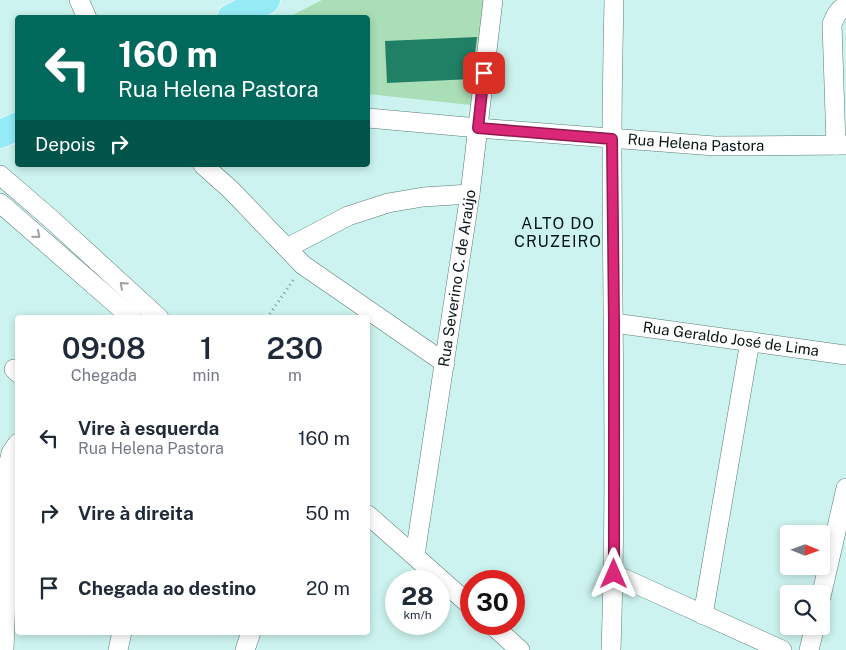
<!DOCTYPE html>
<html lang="pt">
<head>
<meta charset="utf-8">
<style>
	body { margin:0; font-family:"Public Sans",sans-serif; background:#f2f2f3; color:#1f2937; height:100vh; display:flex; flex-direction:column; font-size:19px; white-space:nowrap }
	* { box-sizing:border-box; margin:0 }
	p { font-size:16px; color:#747a83 }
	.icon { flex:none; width:28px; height:28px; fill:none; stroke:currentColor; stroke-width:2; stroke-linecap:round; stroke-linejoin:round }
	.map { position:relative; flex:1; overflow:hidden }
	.sheet { position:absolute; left:15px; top:315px; width:355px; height:320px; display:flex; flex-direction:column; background:#fff; border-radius:5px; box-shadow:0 2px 8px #0003 }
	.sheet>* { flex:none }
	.guide { position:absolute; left:15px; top:15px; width:355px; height:152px; border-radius:5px; box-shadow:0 2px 8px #0003; background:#00695c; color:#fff; overflow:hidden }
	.needle { width:32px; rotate:91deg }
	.controls { position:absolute; left:780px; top:525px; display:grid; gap:10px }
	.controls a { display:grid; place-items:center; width:50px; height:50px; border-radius:5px; background:#fff; box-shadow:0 2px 8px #0003; font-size:25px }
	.speed { position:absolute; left:385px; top:570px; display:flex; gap:10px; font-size:25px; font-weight:700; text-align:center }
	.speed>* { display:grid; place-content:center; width:65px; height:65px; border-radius:50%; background:#fff; box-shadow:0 2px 8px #0003; line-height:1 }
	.speed small { font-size:12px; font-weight:400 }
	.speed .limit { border:8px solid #d22; background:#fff; color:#111 }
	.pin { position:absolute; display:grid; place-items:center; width:42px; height:42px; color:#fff; margin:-21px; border-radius:10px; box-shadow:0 2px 8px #0006 }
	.me { position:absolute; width:55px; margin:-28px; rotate:0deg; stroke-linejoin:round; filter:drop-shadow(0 0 4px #0008) }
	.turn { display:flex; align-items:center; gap:18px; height:105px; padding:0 20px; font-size:22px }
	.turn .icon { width:65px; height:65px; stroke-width:2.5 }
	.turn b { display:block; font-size:35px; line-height:42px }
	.then { display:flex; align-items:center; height:48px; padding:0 20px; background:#0003; gap:10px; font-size:19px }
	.eta { display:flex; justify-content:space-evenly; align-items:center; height:85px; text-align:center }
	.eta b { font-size:30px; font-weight:600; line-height:35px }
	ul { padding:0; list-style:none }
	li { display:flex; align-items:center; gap:15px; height:75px; padding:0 20px }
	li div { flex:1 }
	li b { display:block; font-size:19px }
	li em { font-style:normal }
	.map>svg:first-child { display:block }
</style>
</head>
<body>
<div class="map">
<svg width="846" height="650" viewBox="0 0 846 650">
	<rect width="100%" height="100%" fill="#ccf3ef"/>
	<!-- green -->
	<polygon fill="#aadeb6" points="322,0 490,0 480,106 368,94 368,18 287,18"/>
	<!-- building -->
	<polygon fill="#208066" points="477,37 472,79 387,83 385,41"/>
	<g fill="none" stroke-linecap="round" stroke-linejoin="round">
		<!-- street casing -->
		<g stroke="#587c78" stroke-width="20">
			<g id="street">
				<polyline points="79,0 87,18"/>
				<path id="s1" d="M368,118L478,128L715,146L846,145"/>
				<path d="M836,145L832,24C835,17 838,9 846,6"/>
				<polyline points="203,165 231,190 303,265 445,363"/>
				<polyline points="0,175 51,219 159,318"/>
				<polyline points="0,203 132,318"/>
				<polyline points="287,248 348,216 388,203 423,197 470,194"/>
				<path id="s2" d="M614,323L846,355"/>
				<polyline points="14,369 18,373"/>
				<polyline points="368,515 471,606"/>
				<path id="s3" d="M415,555L470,194L493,0"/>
				<polyline points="614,574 782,650"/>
				<polyline points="821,597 846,488"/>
				<polyline points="703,615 750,341"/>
				<polyline points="491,624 520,650"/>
				<polyline points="4,650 6,598 6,476 11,453 18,443"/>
				<polyline points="118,650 122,632"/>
				<polyline points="245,650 251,632"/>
				<path d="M611,650C617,480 612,310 612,140C612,93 613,47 614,0"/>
				<polyline points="809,650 815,626"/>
			</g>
		</g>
		<!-- primary casing -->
		<g stroke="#fff" stroke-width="29">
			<g id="primary">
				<polyline points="231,18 266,0"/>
				<polyline points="0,134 18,126"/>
			</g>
		</g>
		<!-- path -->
		<polyline stroke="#7d9a98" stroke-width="3" stroke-dasharray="1 4" stroke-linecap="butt" points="267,318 294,279"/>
		<!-- street -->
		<use href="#street" stroke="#fff" stroke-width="19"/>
		<!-- primary -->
		<use href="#primary" stroke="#95ecf7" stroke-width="28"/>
	</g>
	<!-- one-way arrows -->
	<defs><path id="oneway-chevron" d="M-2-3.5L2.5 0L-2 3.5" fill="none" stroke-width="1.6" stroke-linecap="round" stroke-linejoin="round" transform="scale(1.25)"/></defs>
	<g stroke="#9ca1a1">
		<use href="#oneway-chevron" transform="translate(37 235) rotate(41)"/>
		<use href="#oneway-chevron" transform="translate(123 285) rotate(-138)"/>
	</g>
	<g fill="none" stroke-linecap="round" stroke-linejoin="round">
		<!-- route casing -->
		<g stroke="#8e194d" stroke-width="12">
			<polyline id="route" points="484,73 478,128 612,139 614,323 614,574"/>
		</g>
		<!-- route -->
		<use href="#route" stroke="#db2777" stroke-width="9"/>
	</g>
	<g text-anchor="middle" stroke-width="4" stroke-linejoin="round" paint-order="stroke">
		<!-- street labels -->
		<g font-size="15" fill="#071514" stroke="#ccf3ef">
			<text dy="5" stroke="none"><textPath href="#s1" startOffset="329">Rua Helena Pastora</textPath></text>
			<text dy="5" stroke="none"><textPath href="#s3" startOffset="280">Rua Severino C. de Araújo</textPath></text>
			<text dy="5" stroke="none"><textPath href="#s2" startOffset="118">Rua Geraldo José de Lima</textPath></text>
		</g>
		<!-- neighbourhood labels -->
		<g font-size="16" letter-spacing="1" fill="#071514" stroke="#ccf3ef">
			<text x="558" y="229">ALTO DO<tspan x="558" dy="18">CRUZEIRO</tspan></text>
		</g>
	</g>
</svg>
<div class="controls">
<a><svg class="needle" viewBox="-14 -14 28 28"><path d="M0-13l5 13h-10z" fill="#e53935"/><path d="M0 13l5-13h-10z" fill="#747a83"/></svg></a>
<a><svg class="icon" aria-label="search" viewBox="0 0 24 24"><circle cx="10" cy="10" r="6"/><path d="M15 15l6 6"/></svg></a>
</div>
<div class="speed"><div>28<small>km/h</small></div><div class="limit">30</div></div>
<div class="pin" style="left:484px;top:73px;background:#d93025"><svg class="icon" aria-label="arrive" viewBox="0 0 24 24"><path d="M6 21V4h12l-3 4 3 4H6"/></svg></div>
<svg class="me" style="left:614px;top:574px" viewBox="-20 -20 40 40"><path d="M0-17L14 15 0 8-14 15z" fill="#db2777" stroke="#fff" stroke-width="4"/></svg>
<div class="guide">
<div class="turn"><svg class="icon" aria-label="left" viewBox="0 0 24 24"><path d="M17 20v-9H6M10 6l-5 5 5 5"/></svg><div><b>160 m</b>Rua Helena Pastora</div></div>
<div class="then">Depois<svg class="icon" aria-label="right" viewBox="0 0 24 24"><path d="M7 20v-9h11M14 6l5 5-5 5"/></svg></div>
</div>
<section class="sheet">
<div class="eta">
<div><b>09:08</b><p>Chegada</p></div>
<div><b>1</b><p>min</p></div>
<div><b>230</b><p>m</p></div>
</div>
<ul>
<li><svg class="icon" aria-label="left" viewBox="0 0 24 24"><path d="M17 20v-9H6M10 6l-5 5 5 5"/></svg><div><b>Vire à esquerda</b><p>Rua Helena Pastora</p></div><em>160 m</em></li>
<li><svg class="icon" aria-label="right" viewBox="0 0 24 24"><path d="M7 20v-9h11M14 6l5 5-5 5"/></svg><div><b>Vire à direita</b></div><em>50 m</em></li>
<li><svg class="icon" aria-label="arrive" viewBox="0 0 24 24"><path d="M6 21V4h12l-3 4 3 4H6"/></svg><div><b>Chegada ao destino</b></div><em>20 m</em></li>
</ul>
</section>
</div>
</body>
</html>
